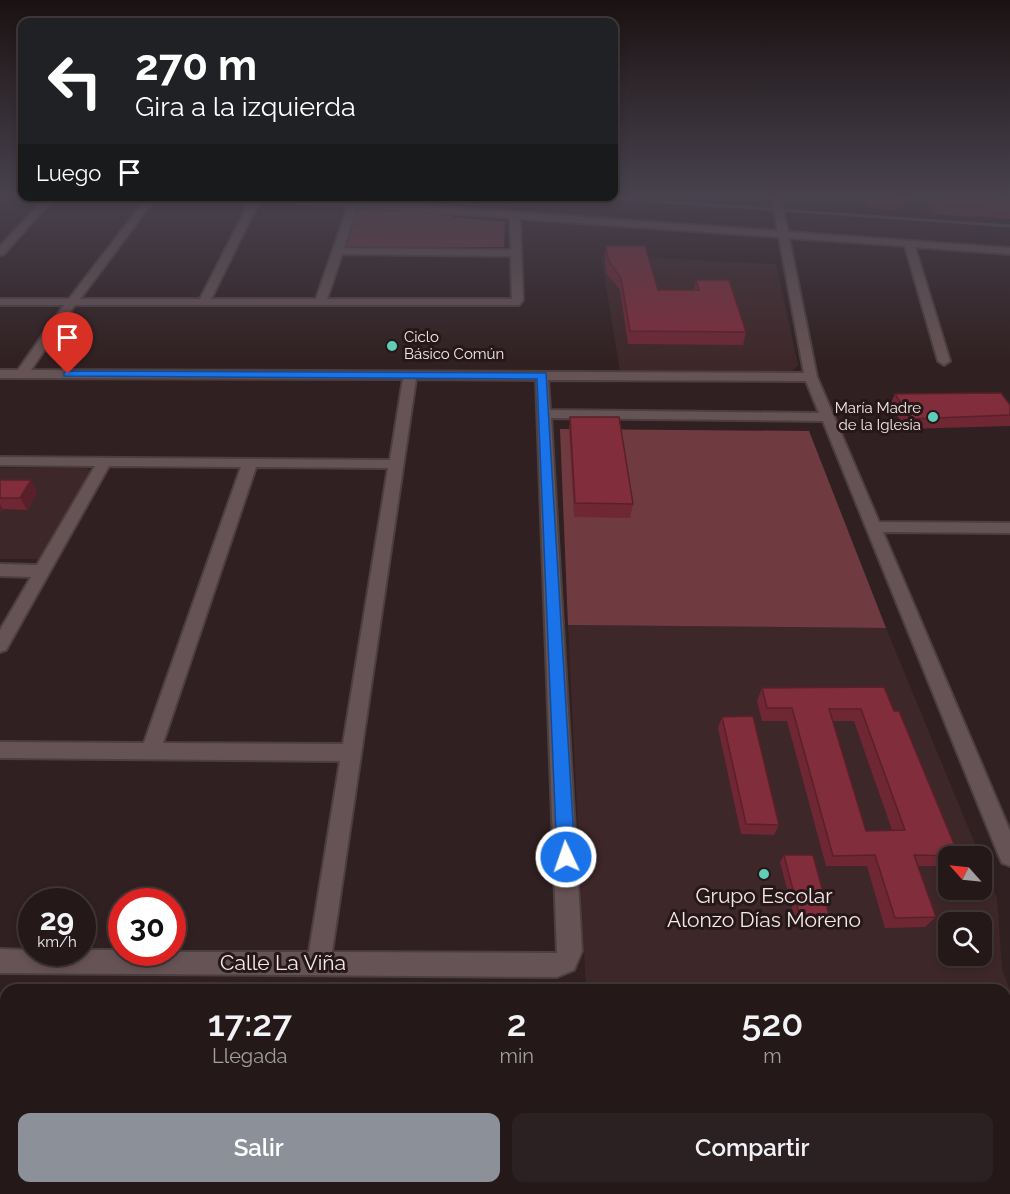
<!DOCTYPE html>
<html lang="es">
<head>
<meta charset="utf-8">
<style>
	body { margin:0; font-family:Raleway,sans-serif; background:#2c2122; color:#f1f3f6; height:100vh; display:flex; flex-direction:column; font-size:22px; white-space:nowrap }
	* { box-sizing:border-box; margin:0 }
	p { font-size:20px; color:#a3a0a2 }
	.icon { flex:none; width:33px; height:33px; fill:none; stroke:currentColor; stroke-width:2; stroke-linecap:round; stroke-linejoin:round }
	.map { position:relative; flex:1; overflow:hidden }
	.sheet { position:absolute; left:0px; top:984px; width:1011px; height:210px; display:flex; flex-direction:column; background:#241819; border-radius:18px 18px 0 0; box-shadow:0 3px 9px #0003,0 0 0 2px #413738 }
	.sheet>* { flex:none }
	.hud { position:absolute; left:18px; top:18px; width:600px; height:183px; border-radius:12px; box-shadow:0 3px 9px #0003,0 0 0 2px #413738; background:#202124; color:#fff; overflow:hidden }
	.needle { width:39px; rotate:297deg }
	.tools { position:absolute; left:938px; top:846px; display:grid; gap:12px }
	.tools a { display:grid; place-items:center; width:54px; height:54px; border-radius:12px; background:#241819; box-shadow:0 3px 9px #0003,0 0 0 2px #413738; font-size:30px }
	.speed { position:absolute; left:18px; top:888px; display:flex; gap:12px; font-size:30px; font-weight:700; text-align:center }
	.speed>* { display:grid; place-content:center; width:78px; height:78px; border-radius:50%; background:#241819; box-shadow:0 3px 9px #0003,0 0 0 2px #413738; line-height:1 }
	.speed small { font-size:15px; font-weight:400 }
	.speed .limit { border:9px solid #d22; background:#fff; color:#111 }
	.pin { position:absolute; display:grid; place-items:center; width:51px; height:51px; color:#fff; margin:-62px -26px; border-radius:50% 50% 50% 0; rotate:-45deg; box-shadow:0 0 6px #0007 }
	.pin .icon { rotate:45deg }
	.me { position:absolute; width:66px; margin:-33px; rotate:357deg; stroke-linejoin:round; filter:drop-shadow(0 0 4px #0008) }
	.turn { display:flex; align-items:center; gap:21px; height:126px; padding:0 18px; font-size:27px }
	.turn .icon { width:78px; height:78px; stroke-width:2.5 }
	.turn b { display:block; font-size:42px; line-height:51px }
	.then { display:flex; align-items:center; height:57px; padding:0 18px; background:#0003; gap:12px; font-size:22px }
	.eta { display:flex; justify-content:space-evenly; align-items:center; height:102px; text-align:center }
	.eta b { font-size:36px; font-weight:600; line-height:42px }
	.cta { display:flex; gap:12px; margin-top:auto; padding:12px 18px }
	.cta a { flex:1; height:69px; border-radius:12px; background:#8c9099; color:#fff; font-size:24px; font-weight:600; line-height:69px; text-align:center }
	.cta a+a { background:#2c2122; color:#f1f3f6 }
	.map>svg:first-child { display:block }
</style>
</head>
<body>
<div class="map">
<svg width="1010" height="1194" viewBox="0 0 1010 1194">
	<rect width="100%" height="100%" fill="#302021"/>
	<!-- built -->
	<g fill="#3e2729" fill-rule="evenodd">
		<polygon points="601,255 776,264 798,365 792,371 780,374 620,372"/>
		<polygon points="0,468 87,468 89,470 90,473 38,559 0,559"/>
		<path d="M568,625L886,628L980,856H948V890H981V858L997,898L1002,969L1010,990V1133H1005V990H586ZM948,922H981V956H948Z"/>
	</g>
	<!-- green -->
	<g fill="#6f3b41">
		<polygon points="357,209 452,214 452,217 499,221 505,222 504,247 345,247 354,210"/>
		<polygon points="560,429 809,431 886,628 568,625"/>
	</g>
	<g fill="none" stroke-linecap="round" stroke-linejoin="round">
		<!-- stream -->
		<polyline stroke="#4b524f" stroke-width="3" points="580,196 1010,226"/>
		<!-- minor casing -->
		<g stroke="#4c3f40" stroke-width="4">
			<g id="minor">
				<polygon points="47,196 56,196 4,254 0,255 0,246"/>
				<path d="M148,196H157L80,299H200L251,199L237,196H286L778,231L771,196H780L788,232L1010,248V254L915,247L950,361L944,365L938,361L905,246L789,238L817,377L879,522L1010,523V533L883,532L1010,831V866L1002,863L999,856L823,421L551,418L582,951L574,970L557,977L0,973V949L32,950V952H82V950H122V952H309L340,761L0,758V742L144,743L241,467L109,466L6,650L0,652V630L31,577L0,576V564L37,565L95,466L0,465V457L390,460L403,379L0,378V370H18L64,305H0V299H69ZM260,200L348,206L316,299H211ZM357,207L510,218L511,250L344,248ZM520,219L779,237L804,373L31,370L75,305H519L523,300ZM342,254L511,256L512,299H327ZM416,379L536,380L557,953L332,952ZM548,380L806,381L819,413L550,410ZM256,467L388,468L343,744L163,743Z"/>
				<polygon points="856,196 914,196 906,201 861,199"/>
				<polygon points="996,196 1005,196 1009,201 1001,203"/>
			</g>
		</g>
		<!-- minor -->
		<use href="#minor" fill="#665355" fill-rule="evenodd"/>
	</g>
	<!-- wall -->
	<g fill="#6f2734" fill-rule="evenodd">
		<polygon points="930,196 980,196 982,199 1010,201 1010,219 984,217 983,214 981,217 933,214 928,201"/>
		<polygon points="867,198 902,207 901,210 867,208 866,201"/>
		<polygon points="606,246 658,290 694,290 696,280 746,332 743,345 628,344 620,290 606,273 605,258"/>
		<polygon points="895,394 1010,405 1010,426 906,429 890,405"/>
		<polygon points="570,417 633,504 630,518 574,517 569,431"/>
		<polygon points="0,480 37,492 27,510 3,509 0,514"/>
		<path d="M884,687L959,856H948V866H918L936,917L925,927L885,928L867,866H826L787,721H762L757,701L762,688ZM833,721H854L892,830L866,831Z"/>
		<polygon points="722,717 779,825 774,835 741,834 718,728"/>
		<polygon points="784,855 829,915 824,921 796,923 780,862"/>
		<polygon points="1005,1013 1010,1024 1010,1037 1005,1040"/>
	</g>
	<!-- shaded-wall -->
	<g fill="#5a202a">
		<polygon points="31,480 37,492 27,510 20,498"/>
		<polygon points="0,504 3,509 0,514"/>
	</g>
	<!-- building -->
	<g fill="#812d3c" stroke="#5a202a" stroke-width="1.5" fill-rule="evenodd">
		<polygon points="934,196 980,196 986,207 937,204"/>
		<polygon points="867,198 899,200 902,207 868,205"/>
		<polygon points="982,199 1010,201 1010,213 987,212 985,209 986,207"/>
		<polygon points="606,246 645,246 658,290 699,290 696,280 729,280 746,332 630,331 621,278 608,260"/>
		<polygon points="1001,393 1010,405 1010,415 911,419 895,394"/>
		<polygon points="570,417 619,417 633,504 575,503"/>
		<polygon points="0,480 31,480 20,498 0,498"/>
		<path d="M884,687L894,711H899L959,856L914,855L936,917L895,918L875,855L833,856L792,708H767L762,688ZM829,709H861L905,830L866,831Z"/>
		<polygon points="753,716 779,825 746,824 722,717"/>
		<polygon points="784,855 813,855 829,915 800,917"/>
		<polygon points="1005,1013 1010,1024 1010,1035 1005,1035"/>
	</g>
	<!-- sky -->
	<linearGradient id="sky" x2="0" y2="1"><stop stop-color="#1a1212"/><stop offset="0.54" stop-color="#48424e"/><stop offset="1" stop-color="#48424e" stop-opacity="0"/></linearGradient>
	<rect width="1010" height="363" fill="url(#sky)"/>
	<!-- route -->
	<polygon fill="#1a73e8" stroke="#114b97" stroke-width="1.5" points="68,371 546,373 575,857 572,863 566,866 560,863 557,857 537,379 64,376 64,372"/>
	<!-- markers -->
	<g fill="#5eceb8" stroke="#261718" stroke-width="2">
		<circle cx="392" cy="346" r="6"/>
		<circle cx="933" cy="417" r="6"/>
		<circle cx="764" cy="874" r="6"/>
	</g>
	<g text-anchor="middle" stroke-width="6" stroke-linejoin="round" paint-order="stroke">
		<!-- far-poi labels -->
		<g font-size="15" fill="#f4e8e9" stroke="#261718" text-anchor="start">
			<text x="404" y="342">Ciclo<tspan x="404" dy="17">Básico Común</tspan></text>
			<text x="921" y="413" text-anchor="end">María Madre<tspan x="921" dy="17">de la Iglesia</tspan></text>
		</g>
		<!-- near-poi labels -->
		<g font-size="21" fill="#f4e8e9" stroke="#261718">
			<text x="764" y="903">Grupo Escolar<tspan x="764" dy="24">Alonzo Días Moreno</tspan></text>
		</g>
		<!-- near-street labels -->
		<g font-size="21" fill="#f4e8e9" stroke="#261718">
			<text x="283" y="970">Calle La Viña</text>
		</g>
	</g>
</svg>
<div class="tools">
<a><svg class="needle" viewBox="-14 -14 28 28"><path d="M0-13l5 13h-10z" fill="#e53935"/><path d="M0 13l5-13h-10z" fill="#a3a0a2"/></svg></a>
<a><svg class="icon" aria-label="search" viewBox="0 0 24 24"><circle cx="10" cy="10" r="6"/><path d="M15 15l6 6"/></svg></a>
</div>
<div class="speed"><div>29<small>km/h</small></div><div class="limit">30</div></div>
<div class="pin" style="left:68px;top:374px;background:#d93025"><svg class="icon" aria-label="arrive" viewBox="0 0 24 24"><path d="M6 21V4h12l-3 4 3 4H6"/></svg></div>
<svg class="me" style="left:566px;top:857px" viewBox="-20 -20 40 40"><circle r="17" fill="#1a73e8" stroke="#fff" stroke-width="3"/><path d="M0-11L8 9 0 5-8 9z" fill="#fff"/></svg>
<div class="hud">
<div class="turn"><svg class="icon" aria-label="left" viewBox="0 0 24 24"><path d="M17 20v-9H6M10 6l-5 5 5 5"/></svg><div><b>270 m</b>Gira a la izquierda</div></div>
<div class="then">Luego<svg class="icon" aria-label="arrive" viewBox="0 0 24 24"><path d="M6 21V4h12l-3 4 3 4H6"/></svg></div>
</div>
<section class="sheet">
<div class="eta">
<div><b>17:27</b><p>Llegada</p></div>
<div><b>2</b><p>min</p></div>
<div><b>520</b><p>m</p></div>
</div>
<div class="cta"><a>Salir</a><a>Compartir</a></div>
</section>
</div>
</body>
</html>
